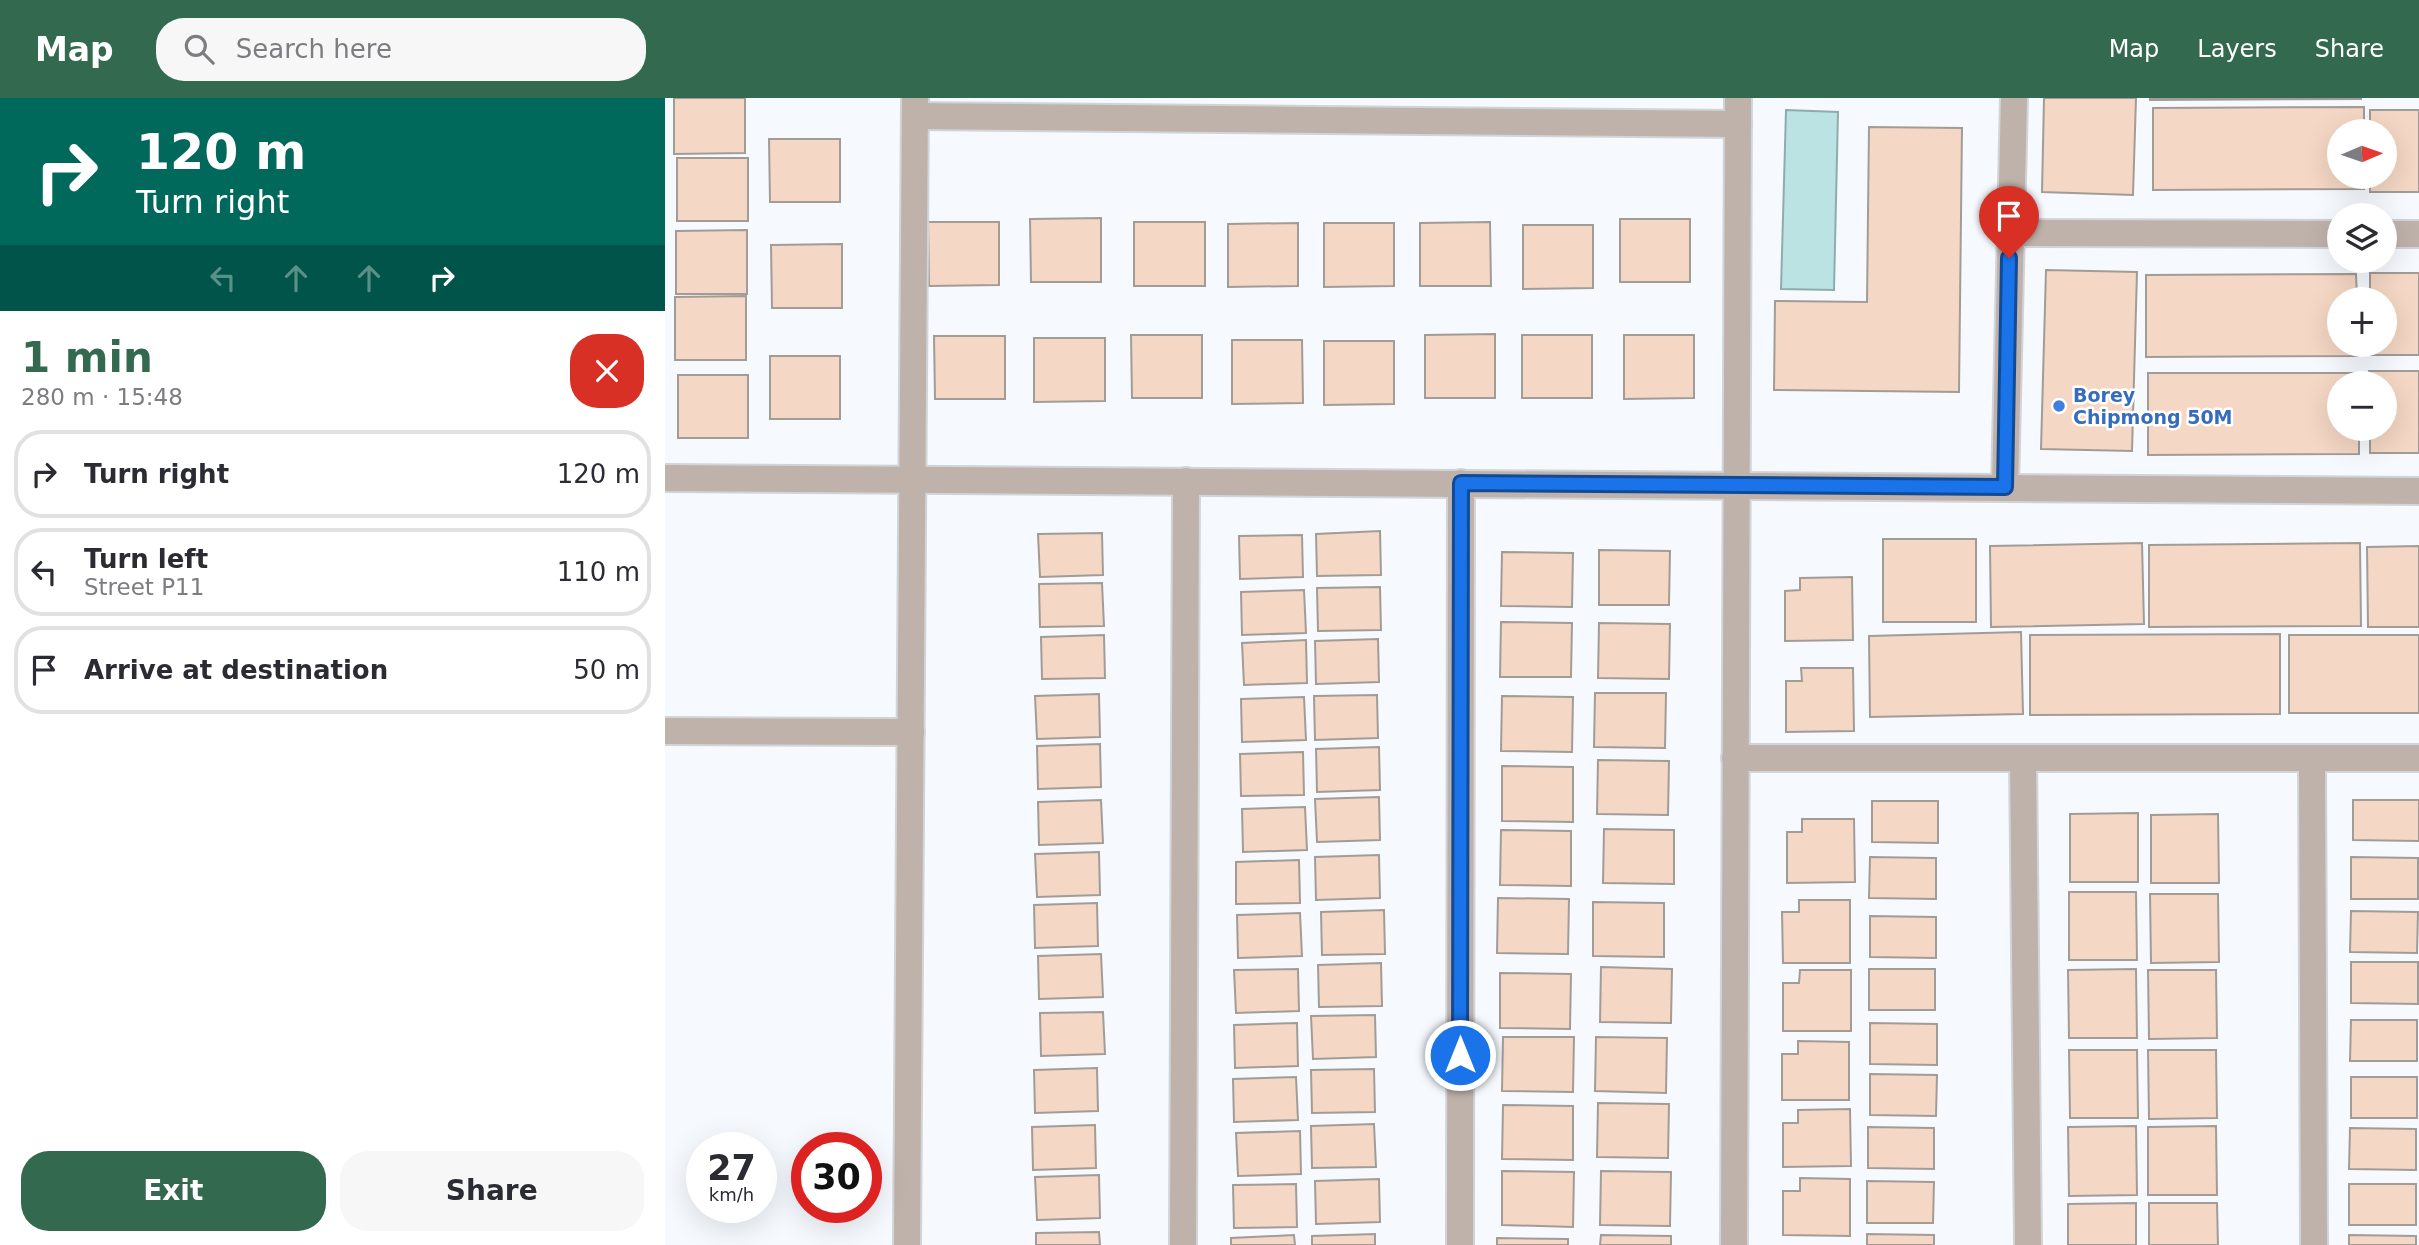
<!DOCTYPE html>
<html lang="en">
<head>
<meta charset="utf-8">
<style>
	body { margin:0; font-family:"DejaVu Sans",sans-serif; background:#f7f7f7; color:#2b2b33; height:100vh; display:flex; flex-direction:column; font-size:26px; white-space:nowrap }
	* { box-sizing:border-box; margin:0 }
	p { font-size:23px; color:#7c7c81 }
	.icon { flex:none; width:38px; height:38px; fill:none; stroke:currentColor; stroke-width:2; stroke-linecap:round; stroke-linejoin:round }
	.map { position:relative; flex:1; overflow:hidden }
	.sheet { display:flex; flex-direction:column; background:#fff; width:665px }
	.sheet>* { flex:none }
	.hud { background:#00695c; color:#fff; overflow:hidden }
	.needle { width:46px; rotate:88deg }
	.tools { position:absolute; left:1662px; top:21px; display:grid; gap:14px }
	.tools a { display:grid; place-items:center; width:70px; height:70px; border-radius:50%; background:#fff; box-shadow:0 7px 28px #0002; font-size:35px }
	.speed { position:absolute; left:21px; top:1034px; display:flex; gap:14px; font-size:35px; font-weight:700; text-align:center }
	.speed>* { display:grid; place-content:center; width:91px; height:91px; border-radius:50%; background:#fff; box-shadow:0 7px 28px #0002; line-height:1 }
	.speed small { font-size:18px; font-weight:400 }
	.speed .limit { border:10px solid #d22; background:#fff; color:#111 }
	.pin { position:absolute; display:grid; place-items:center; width:60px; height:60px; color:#fff; margin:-72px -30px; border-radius:50% 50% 50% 0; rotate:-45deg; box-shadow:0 0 7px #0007 }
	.pin .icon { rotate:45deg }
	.me { position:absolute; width:77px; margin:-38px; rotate:0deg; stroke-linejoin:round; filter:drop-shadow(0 0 5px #0008) }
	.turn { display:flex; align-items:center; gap:24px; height:147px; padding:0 21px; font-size:32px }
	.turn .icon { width:91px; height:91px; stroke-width:2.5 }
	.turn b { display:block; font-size:49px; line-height:60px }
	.lanes { display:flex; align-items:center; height:66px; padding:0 21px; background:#0003; justify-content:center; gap:35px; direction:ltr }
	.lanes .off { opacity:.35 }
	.round { display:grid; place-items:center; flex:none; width:74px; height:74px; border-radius:28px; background:#f7f7f7 }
	.summary { display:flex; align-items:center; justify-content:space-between; height:119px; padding:0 21px }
	h1 { font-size:42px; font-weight:800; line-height:52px; color:#33694f }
	.action { display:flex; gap:14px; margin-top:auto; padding:14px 21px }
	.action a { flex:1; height:80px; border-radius:28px; background:#33694f; color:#fff; font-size:28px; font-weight:800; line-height:80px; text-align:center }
	.action a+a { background:#f7f7f7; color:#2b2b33 }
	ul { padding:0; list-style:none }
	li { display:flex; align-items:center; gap:21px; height:88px; margin:0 14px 10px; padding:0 7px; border:4px solid #e1e1e2; border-radius:28px }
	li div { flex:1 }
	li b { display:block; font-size:26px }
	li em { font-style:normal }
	header { display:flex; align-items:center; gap:42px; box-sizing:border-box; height:98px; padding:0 35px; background:#33694f; color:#fff }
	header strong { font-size:33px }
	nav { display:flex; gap:38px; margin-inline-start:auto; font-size:24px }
	.search { width:490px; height:63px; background:#f7f7f7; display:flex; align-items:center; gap:18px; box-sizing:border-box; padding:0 24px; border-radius:28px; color:#7c7c81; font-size:26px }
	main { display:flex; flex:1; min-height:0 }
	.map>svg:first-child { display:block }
</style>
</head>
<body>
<header>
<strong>Map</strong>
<div class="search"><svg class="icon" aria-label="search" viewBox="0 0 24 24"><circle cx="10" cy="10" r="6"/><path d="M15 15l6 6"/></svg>Search here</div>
<nav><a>Map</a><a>Layers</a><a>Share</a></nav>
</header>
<main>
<section class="sheet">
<div class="hud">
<div class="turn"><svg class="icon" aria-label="right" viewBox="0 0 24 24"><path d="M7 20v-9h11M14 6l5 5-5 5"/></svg><div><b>120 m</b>Turn right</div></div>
<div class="lanes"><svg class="icon off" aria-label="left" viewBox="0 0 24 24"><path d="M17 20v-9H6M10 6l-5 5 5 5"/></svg><svg class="icon off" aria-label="ahead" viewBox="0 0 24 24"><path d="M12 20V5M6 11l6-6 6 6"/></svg><svg class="icon off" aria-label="ahead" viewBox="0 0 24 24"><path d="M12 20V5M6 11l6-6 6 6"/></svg><svg class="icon" aria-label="right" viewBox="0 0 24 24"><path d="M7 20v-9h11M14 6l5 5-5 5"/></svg></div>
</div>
<div class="summary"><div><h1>1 min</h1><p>280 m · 15:48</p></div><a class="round" style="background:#d93025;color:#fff"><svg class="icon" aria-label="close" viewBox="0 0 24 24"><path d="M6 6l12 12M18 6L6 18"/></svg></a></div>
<ul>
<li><svg class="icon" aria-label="right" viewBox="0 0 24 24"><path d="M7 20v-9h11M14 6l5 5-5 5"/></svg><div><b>Turn right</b></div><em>120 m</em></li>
<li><svg class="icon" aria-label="left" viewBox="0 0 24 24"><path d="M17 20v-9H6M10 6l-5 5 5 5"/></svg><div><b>Turn left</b><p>Street P11</p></div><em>110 m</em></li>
<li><svg class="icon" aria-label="arrive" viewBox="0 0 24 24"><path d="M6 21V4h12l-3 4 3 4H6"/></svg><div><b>Arrive at destination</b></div><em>50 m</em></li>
</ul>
<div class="action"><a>Exit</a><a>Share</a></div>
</section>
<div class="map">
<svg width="1754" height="1147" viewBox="0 0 1754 1147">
	<rect width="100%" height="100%" fill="#f6faff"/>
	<!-- water -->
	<polygon fill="#bbe3e3" stroke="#8facac" stroke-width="2" points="1121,12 1173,14 1169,192 1116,191"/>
	<!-- building -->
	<g fill="#f4d7c4" stroke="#a29c97" stroke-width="2">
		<polygon points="9,0 80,0 80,55 9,56"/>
		<polygon points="1379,0 1471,0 1468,97 1377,94"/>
		<polygon points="1485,0 1696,0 1696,1 1485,2"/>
		<polygon points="1699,9 1699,33 1675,33 1675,79 1699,79 1699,91 1488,92 1488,10"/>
		<polygon points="1705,12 1754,12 1754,94 1705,94 1705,79 1720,79 1720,33 1705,33"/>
		<polygon points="1204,29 1297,30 1294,294 1109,292 1110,203 1202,204"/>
		<polygon points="104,41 175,41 175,104 105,104"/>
		<rect x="12" y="60" width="71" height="63"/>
		<polygon points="436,120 436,184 366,184 365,121"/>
		<rect x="955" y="121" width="70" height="63"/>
		<polygon points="263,124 334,124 334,187 264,188"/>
		<rect x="469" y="124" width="71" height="64"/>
		<polygon points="825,124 826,188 755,188 755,125"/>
		<polygon points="633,125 633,188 563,189 563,126"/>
		<polygon points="659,125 729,125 729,188 659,189"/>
		<polygon points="858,127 928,127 928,190 858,191"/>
		<polygon points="82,132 82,196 11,196 11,133"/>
		<polygon points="177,146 177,210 107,210 106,147"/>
		<polygon points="1381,172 1472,174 1467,353 1376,351"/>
		<polygon points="1705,175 1754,175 1754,257 1705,257 1705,247 1720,247 1720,201 1705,201"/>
		<polygon points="1691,176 1692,201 1675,201 1675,247 1692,247 1692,258 1481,259 1481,177"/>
		<polygon points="81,198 81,262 10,262 10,199"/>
		<polygon points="830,236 830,300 760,300 760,237"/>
		<polygon points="466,237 537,237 537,300 467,300"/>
		<rect x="857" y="237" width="70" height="63"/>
		<polygon points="959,237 1029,237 1029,300 959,301"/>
		<polygon points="269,238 340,238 340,301 270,301"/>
		<polygon points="369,240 440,240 440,303 369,304"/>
		<polygon points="567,242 637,242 638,305 567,306"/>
		<polygon points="659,243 729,243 729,306 659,307"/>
		<rect x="105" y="258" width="70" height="63"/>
		<polygon points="1704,273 1754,273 1754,355 1705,355 1705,331 1720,331 1720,285 1704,285"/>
		<polygon points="1483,275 1694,275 1694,285 1675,285 1675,331 1694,331 1694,356 1483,357"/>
		<rect x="13" y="277" width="70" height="63"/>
		<polygon points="715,433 716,477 652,478 651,436"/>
		<polygon points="437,435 438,477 375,479 373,436"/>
		<polygon points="637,437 638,479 575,481 574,438"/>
		<rect x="1218" y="441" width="93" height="83"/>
		<polygon points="1477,445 1479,526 1326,529 1325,448"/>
		<polygon points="1695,445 1696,528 1484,529 1484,447"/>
		<polygon points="1754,448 1754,529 1703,529 1702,449"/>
		<polygon points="934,452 1005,453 1004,507 934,507"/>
		<polygon points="837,454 908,455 907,509 836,508"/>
		<polygon points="1187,479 1188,542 1120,543 1120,493 1135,492 1135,480"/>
		<polygon points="437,485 439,528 375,529 374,486"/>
		<polygon points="715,489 716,532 653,533 652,490"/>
		<polygon points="639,492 641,535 577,537 576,494"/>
		<polygon points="836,524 907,525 906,579 835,579"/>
		<polygon points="934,525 1005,526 1004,581 933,580"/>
		<polygon points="1356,534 1358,616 1205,619 1204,538"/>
		<polygon points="1615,536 1615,616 1365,617 1365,537"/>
		<polygon points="439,537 440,580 377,581 376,539"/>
		<rect x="1624" y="537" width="130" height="78"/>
		<polygon points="713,541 714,584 651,586 650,543"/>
		<polygon points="641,542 642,585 579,587 577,545"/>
		<polygon points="1136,570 1188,570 1189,633 1121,634 1121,583 1137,583"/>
		<polygon points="930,595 1001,595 1000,650 929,649"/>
		<polygon points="434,596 435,639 372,641 370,598"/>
		<polygon points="712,597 713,640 650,642 649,598"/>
		<polygon points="837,598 908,599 907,654 836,653"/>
		<polygon points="639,599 641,642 577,644 576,601"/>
		<polygon points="435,646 436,689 373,691 372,648"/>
		<polygon points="714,649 715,692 652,694 651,651"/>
		<polygon points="638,654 639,697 576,698 575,656"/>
		<polygon points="933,662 1004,663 1003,717 932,716"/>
		<polygon points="837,668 908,669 908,724 837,723"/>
		<polygon points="714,699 715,742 652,744 650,701"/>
		<polygon points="436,702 438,745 374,747 373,704"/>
		<polygon points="1688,702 1754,702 1754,743 1688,742"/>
		<polygon points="1207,703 1273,703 1273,745 1207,744"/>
		<polygon points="640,709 642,752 578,754 577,711"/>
		<polygon points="1473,715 1473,784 1405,784 1405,716"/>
		<polygon points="1553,716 1554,785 1486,785 1486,717"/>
		<polygon points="1137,721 1189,721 1190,784 1122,785 1122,734 1137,734"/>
		<polygon points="939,731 1009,732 1009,786 938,785"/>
		<polygon points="836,732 906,733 906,788 835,787"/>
		<polygon points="434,754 435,797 372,799 370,756"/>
		<polygon points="714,757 715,800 651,802 650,759"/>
		<polygon points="1205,759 1271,760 1271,801 1204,800"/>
		<polygon points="1686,759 1753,760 1753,801 1686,801"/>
		<polygon points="634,762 635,805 571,806 571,764"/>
		<polygon points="1404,794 1471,794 1472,862 1404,862"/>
		<polygon points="1485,796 1553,796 1554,864 1486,865"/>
		<polygon points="833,800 904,801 903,856 832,855"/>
		<polygon points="1134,802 1185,802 1185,865 1118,865 1117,814 1134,814"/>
		<polygon points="928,804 999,805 999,859 928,858"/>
		<polygon points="432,805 433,848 370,850 369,807"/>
		<polygon points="719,812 720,856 657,857 656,814"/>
		<polygon points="1686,813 1753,814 1752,855 1685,854"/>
		<polygon points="635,815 637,858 573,860 572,817"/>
		<polygon points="1205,818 1271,819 1271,860 1205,859"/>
		<polygon points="436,856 438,899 374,901 373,858"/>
		<polygon points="1686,864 1753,864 1753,906 1686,905"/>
		<polygon points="716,865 717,908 654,909 653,867"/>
		<polygon points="936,869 1007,871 1006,925 935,924"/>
		<polygon points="633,871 634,913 571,915 569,872"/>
		<rect x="1204" y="871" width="66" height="41"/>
		<polygon points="1471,871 1472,940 1404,940 1403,872"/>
		<polygon points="1135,872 1186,872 1186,933 1118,933 1118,885 1134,885"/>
		<polygon points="1483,872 1551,872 1552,940 1484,941"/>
		<polygon points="835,875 906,876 905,931 835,930"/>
		<polygon points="438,914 440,956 376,958 375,915"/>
		<polygon points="710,917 711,959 648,961 646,918"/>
		<polygon points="1686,922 1752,922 1752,963 1685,963"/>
		<polygon points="632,925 633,968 570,970 569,927"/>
		<polygon points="1205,925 1272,926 1272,967 1205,966"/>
		<polygon points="838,939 909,939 908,994 837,993"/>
		<polygon points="931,939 1002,940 1001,995 930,993"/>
		<polygon points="1133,943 1184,944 1184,1002 1117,1002 1117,956 1133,956"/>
		<polygon points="1404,952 1472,952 1473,1020 1405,1020"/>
		<polygon points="1483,952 1551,952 1552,1020 1484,1021"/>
		<polygon points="432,970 433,1013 370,1015 369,972"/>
		<polygon points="709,971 710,1014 647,1015 646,972"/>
		<polygon points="1205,976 1272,977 1271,1018 1205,1017"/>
		<polygon points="631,979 633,1022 569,1024 568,981"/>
		<rect x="1686" y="979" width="66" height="41"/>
		<polygon points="933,1005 1004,1006 1003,1060 932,1059"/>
		<polygon points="838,1007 908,1008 908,1062 837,1061"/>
		<polygon points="1185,1011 1186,1068 1118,1069 1118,1025 1133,1025 1133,1012"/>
		<polygon points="709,1026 711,1069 647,1070 646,1028"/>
		<polygon points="430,1027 431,1070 368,1072 367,1029"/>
		<polygon points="1471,1028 1472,1097 1404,1098 1403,1029"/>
		<polygon points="1551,1028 1552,1097 1483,1097 1483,1029"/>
		<polygon points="1203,1029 1269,1030 1269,1071 1203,1070"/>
		<polygon points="1685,1030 1751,1031 1751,1072 1684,1071"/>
		<polygon points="635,1033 636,1076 573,1078 571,1035"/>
		<polygon points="837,1073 909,1074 908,1129 837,1127"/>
		<polygon points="936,1073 1006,1074 1005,1128 935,1127"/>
		<polygon points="434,1077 435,1120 372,1122 370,1079"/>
		<polygon points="1135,1080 1185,1081 1185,1138 1118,1137 1118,1093 1135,1093"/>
		<polygon points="714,1081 715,1124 651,1126 650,1083"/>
		<polygon points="1202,1083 1269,1084 1268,1125 1202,1125"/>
		<polygon points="631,1086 632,1129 569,1130 568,1087"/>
		<rect x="1684" y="1086" width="67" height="41"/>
		<polygon points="1471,1105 1471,1147 1403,1147 1403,1106"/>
		<polygon points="1484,1105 1552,1105 1553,1147 1484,1147"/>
		<polygon points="434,1134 435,1147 371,1147 371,1135"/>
		<polygon points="710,1136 710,1147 647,1147 647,1138"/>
		<polygon points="1202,1136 1269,1137 1269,1147 1202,1147"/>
		<polygon points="629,1137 630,1147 566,1147 566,1140"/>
		<polygon points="936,1137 1006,1138 1006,1147 935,1147"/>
		<polygon points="1684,1137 1751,1138 1751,1147 1684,1147"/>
		<polygon points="832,1140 903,1141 903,1147 832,1147"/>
	</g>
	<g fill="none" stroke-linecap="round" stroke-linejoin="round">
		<!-- street casing -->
		<g stroke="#d1d5d9" stroke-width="30">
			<g id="street">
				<polyline points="250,18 1073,26"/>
				<polyline points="1345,135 1675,136"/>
				<polyline points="1720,136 1754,136"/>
				<polyline points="0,380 1754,393"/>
				<polyline points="1340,389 1349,0"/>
				<polyline points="0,633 246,634"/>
				<polyline points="1070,660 1754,660"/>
				<polyline points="1358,660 1363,1147"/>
				<polyline points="1647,660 1649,1147"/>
				<polyline points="242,1147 250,0"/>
				<polyline points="518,1147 521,383"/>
				<polyline points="795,1147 796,385"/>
				<polyline points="1069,1147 1073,0"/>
			</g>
		</g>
		<!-- street -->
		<use href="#street" stroke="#bfb2aa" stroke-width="26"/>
	</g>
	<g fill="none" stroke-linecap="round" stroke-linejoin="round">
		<!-- route casing -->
		<g stroke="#114b97" stroke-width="18">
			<polyline id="route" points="795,957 796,385 1340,389 1344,160"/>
		</g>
		<!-- route -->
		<use href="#route" stroke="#1a73e8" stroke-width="12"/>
	</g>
	<!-- markers -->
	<circle fill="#3f7fe0" stroke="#fff" stroke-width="2.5" cx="1394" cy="308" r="7"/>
	<g text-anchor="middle" stroke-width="5" stroke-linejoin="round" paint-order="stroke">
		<!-- shop labels -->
		<g font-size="19" font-weight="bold" fill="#366cbe" stroke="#fff" text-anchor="start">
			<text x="1408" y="304">Borey<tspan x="1408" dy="22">Chipmong 50M</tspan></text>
		</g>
	</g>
</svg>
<div class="tools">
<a><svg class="needle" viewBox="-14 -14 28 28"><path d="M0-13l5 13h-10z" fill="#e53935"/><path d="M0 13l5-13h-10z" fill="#7c7c81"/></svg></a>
<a><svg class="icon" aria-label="layers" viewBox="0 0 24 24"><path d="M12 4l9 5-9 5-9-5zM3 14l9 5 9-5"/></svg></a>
<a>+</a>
<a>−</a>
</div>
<div class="speed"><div>27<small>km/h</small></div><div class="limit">30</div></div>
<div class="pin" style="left:1344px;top:160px;background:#d93025"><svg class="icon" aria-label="arrive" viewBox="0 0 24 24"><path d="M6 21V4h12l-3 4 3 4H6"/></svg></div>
<svg class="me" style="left:795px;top:957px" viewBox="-20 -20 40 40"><circle r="17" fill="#1a73e8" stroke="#fff" stroke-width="3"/><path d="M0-11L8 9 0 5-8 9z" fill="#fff"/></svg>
</div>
</main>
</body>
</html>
